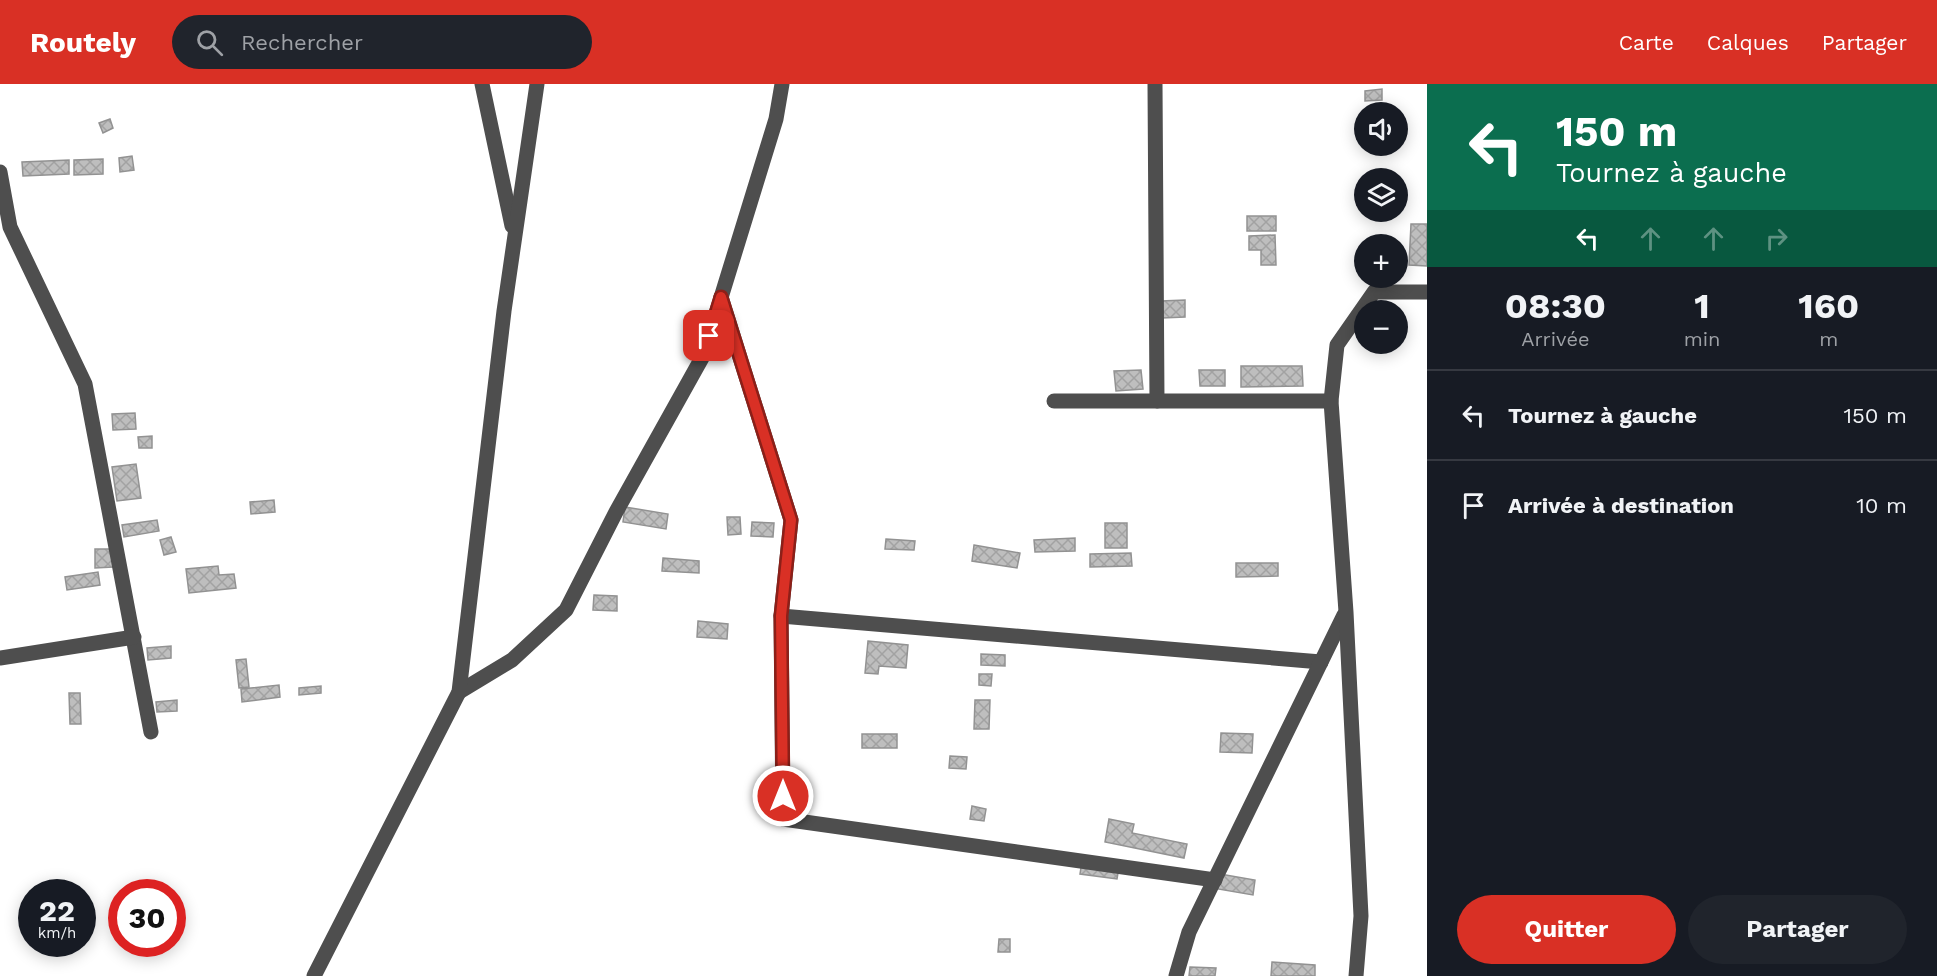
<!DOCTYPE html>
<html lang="fr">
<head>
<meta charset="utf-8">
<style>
	body { margin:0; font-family:"Work Sans",sans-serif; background:#20242c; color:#f1f3f6; height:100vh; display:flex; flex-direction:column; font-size:22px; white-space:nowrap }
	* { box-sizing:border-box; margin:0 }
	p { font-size:20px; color:#9ea1a6 }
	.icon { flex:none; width:33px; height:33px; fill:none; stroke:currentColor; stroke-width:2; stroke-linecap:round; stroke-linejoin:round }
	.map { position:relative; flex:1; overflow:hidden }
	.side { display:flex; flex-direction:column; background:#171b24; width:510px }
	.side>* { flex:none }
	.guide { background:#0b6e4f; color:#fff; overflow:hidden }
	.buttons { position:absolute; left:1354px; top:18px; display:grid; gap:12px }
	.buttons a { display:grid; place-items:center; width:54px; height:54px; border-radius:50%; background:#171b24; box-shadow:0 3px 15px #0003; font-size:30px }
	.speed { position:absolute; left:18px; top:795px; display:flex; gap:12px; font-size:30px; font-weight:700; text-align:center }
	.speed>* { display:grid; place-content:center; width:78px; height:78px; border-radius:50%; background:#171b24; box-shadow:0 3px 15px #0003; line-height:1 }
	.speed small { font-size:15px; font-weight:400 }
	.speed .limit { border:9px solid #d22; background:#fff; color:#111 }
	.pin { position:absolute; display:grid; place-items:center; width:51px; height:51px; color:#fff; margin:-26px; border-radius:12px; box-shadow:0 3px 9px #0006 }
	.me { position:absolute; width:66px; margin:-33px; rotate:0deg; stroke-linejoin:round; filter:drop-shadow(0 0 4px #0008) }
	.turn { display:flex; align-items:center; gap:21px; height:126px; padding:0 30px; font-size:27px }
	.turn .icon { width:78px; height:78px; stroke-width:2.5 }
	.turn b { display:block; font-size:42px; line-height:51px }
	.lanes { display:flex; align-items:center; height:57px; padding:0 30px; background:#0003; justify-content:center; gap:30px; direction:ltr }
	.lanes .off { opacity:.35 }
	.eta { display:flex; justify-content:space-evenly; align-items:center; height:102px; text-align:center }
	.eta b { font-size:36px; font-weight:700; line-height:42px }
	.action { display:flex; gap:12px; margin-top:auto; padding:12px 30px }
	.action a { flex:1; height:69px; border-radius:36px; background:#d93025; color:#fff; font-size:24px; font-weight:700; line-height:69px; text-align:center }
	.action a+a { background:#20242c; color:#f1f3f6 }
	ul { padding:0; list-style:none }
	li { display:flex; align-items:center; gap:18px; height:90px; padding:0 30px; border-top:2px solid #363941 }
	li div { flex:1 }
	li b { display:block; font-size:22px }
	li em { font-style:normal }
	header { display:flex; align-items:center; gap:36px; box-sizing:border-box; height:84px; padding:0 30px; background:#d93025; color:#fff }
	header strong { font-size:28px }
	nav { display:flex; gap:33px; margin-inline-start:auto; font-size:21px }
	.search { width:420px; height:54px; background:#20242c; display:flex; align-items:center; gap:15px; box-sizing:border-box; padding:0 21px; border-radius:33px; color:#9ea1a6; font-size:22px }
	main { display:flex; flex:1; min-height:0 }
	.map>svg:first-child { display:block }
</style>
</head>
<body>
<header>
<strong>Routely</strong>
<div class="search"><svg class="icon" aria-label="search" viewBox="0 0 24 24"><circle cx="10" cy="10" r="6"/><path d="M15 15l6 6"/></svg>Rechercher</div>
<nav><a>Carte</a><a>Calques</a><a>Partager</a></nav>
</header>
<main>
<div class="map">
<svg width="1427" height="892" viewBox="0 0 1427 892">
	<defs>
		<pattern id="building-cross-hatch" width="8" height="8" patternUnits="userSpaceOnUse" patternTransform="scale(1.5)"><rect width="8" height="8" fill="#bebebe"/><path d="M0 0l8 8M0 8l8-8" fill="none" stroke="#a2a2a2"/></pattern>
	</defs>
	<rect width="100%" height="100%" fill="#fff"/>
	<!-- building -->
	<g fill="url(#building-cross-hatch)" stroke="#929292" stroke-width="1.5">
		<polygon points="1382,5 1382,16 1365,17 1365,7"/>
		<polygon points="110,35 113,44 103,49 99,39"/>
		<polygon points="132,72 134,86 120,88 119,74"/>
		<polygon points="103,75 103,90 74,91 74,76"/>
		<polygon points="69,76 69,90 23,92 22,78"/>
		<rect x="1247" y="132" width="29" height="15"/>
		<polygon points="1411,140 1427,140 1427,182 1409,181"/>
		<polygon points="1275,151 1276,181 1261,181 1261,166 1249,166 1249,152"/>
		<polygon points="1185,216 1185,233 1162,234 1161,217"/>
		<polygon points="1241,282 1302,282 1303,302 1241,303"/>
		<polygon points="1141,286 1143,305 1116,307 1114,287"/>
		<polygon points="1199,286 1225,286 1225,302 1200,302"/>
		<polygon points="135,329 136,345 113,346 112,330"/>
		<polygon points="152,352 152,364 139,364 138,353"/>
		<polygon points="136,380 141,414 117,417 112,383"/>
		<polygon points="274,416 275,428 251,430 250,418"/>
		<polygon points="625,423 668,430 666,445 623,438"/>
		<polygon points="727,433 740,433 741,450 728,451"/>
		<polygon points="157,436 159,447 124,453 122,441"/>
		<polygon points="752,438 774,439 773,453 751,452"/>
		<rect x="1105" y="439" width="22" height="25"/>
		<polygon points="171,453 176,468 164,471 160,456"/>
		<polygon points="1075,454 1075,467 1035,468 1034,456"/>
		<polygon points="886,455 915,457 914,466 885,465"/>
		<polygon points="974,461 1020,469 1017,484 972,477"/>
		<polygon points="95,465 113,465 113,483 95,484"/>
		<polygon points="1131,469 1132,482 1090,483 1090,470"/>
		<polygon points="663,474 699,477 699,489 662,487"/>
		<polygon points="1236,479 1278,479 1278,492 1236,493"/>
		<polygon points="218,482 219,491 234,490 236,504 189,509 186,485"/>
		<polygon points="98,488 100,501 67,506 65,493"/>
		<polygon points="594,511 617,512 617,527 593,526"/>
		<polygon points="698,537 728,540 727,555 697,553"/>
		<polygon points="868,557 908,561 906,584 879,582 878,590 865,589"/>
		<polygon points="171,562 171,574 148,576 147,564"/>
		<polygon points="981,570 1005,571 1005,582 981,581"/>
		<polygon points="246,575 249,603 239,604 236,576"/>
		<polygon points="979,590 992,590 991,602 979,601"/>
		<polygon points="279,601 280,613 242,618 241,605"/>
		<polygon points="321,602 321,609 299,611 299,604"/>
		<polygon points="69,609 80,609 81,640 70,640"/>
		<polygon points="177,616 177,627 157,628 156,618"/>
		<polygon points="975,616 990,616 989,645 974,645"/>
		<polygon points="1221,649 1253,650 1252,669 1220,668"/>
		<rect x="862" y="650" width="35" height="14"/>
		<polygon points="950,672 967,673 966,685 949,684"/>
		<polygon points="972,722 986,725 984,737 970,735"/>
		<polygon points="1109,735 1134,740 1132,749 1187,760 1184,774 1105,758"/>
		<polygon points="1082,777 1119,783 1117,795 1080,790"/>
		<polygon points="1220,790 1255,796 1253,811 1218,805"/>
		<polygon points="999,855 1010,855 1010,868 998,868"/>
		<polygon points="1272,878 1315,881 1315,892 1271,892"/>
		<polygon points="1190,883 1216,884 1215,892 1189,892"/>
	</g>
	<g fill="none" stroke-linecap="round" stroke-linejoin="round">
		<!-- minor -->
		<g stroke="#4e4e4e" stroke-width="15">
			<polyline points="482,0 512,142"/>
			<polyline points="1155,0 1157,317"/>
			<polyline points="0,88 10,143 85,300 151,648"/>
			<polyline points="721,213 791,436 781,532 783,735 1215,796"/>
			<polyline points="1054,317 1331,317"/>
			<polyline points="781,532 1321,578"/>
			<polyline points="0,574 134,553"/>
			<polyline points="459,608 512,576 566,526 616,428 703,272 776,35 782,0"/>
			<polyline points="314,892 459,608 504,227 537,0"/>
			<polyline points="1176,892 1189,848 1344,531"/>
			<polyline points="1356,892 1361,832 1346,528 1331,317 1337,261 1374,208 1427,208"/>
		</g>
	</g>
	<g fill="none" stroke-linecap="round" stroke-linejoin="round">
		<!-- route casing -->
		<g stroke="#8d1f18" stroke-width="15">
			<polyline id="route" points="709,252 721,213 791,436 781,532 783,712"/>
		</g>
		<!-- route -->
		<use href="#route" stroke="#d93025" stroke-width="10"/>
	</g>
</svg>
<div class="buttons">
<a><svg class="icon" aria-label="sound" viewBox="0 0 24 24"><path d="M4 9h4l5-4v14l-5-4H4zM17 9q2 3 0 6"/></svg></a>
<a><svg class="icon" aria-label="layers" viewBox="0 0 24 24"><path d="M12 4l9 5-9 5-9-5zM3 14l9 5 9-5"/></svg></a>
<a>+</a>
<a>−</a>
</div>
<div class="speed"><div>22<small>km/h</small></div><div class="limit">30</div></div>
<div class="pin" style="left:709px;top:252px;background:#d93025"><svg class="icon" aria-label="arrive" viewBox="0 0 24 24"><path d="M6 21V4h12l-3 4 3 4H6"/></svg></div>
<svg class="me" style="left:783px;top:712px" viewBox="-20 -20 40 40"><circle r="17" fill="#d93025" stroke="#fff" stroke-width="3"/><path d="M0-11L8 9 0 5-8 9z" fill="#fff"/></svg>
</div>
<section class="side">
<div class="guide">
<div class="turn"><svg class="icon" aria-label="left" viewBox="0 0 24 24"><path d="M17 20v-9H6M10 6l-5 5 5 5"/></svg><div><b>150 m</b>Tournez à gauche</div></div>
<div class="lanes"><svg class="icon" aria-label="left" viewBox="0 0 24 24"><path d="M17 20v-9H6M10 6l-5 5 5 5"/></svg><svg class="icon off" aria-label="ahead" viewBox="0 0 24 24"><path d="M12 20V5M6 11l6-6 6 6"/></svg><svg class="icon off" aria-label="ahead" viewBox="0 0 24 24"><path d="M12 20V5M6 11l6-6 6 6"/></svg><svg class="icon off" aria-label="right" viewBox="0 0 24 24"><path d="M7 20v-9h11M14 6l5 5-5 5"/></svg></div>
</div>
<div class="eta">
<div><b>08:30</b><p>Arrivée</p></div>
<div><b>1</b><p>min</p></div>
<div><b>160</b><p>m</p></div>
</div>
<ul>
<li><svg class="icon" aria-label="left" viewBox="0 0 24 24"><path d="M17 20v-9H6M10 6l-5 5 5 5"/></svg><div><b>Tournez à gauche</b></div><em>150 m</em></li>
<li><svg class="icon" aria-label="arrive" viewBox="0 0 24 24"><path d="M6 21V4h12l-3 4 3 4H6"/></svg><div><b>Arrivée à destination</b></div><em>10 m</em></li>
</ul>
<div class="action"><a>Quitter</a><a>Partager</a></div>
</section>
</main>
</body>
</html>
